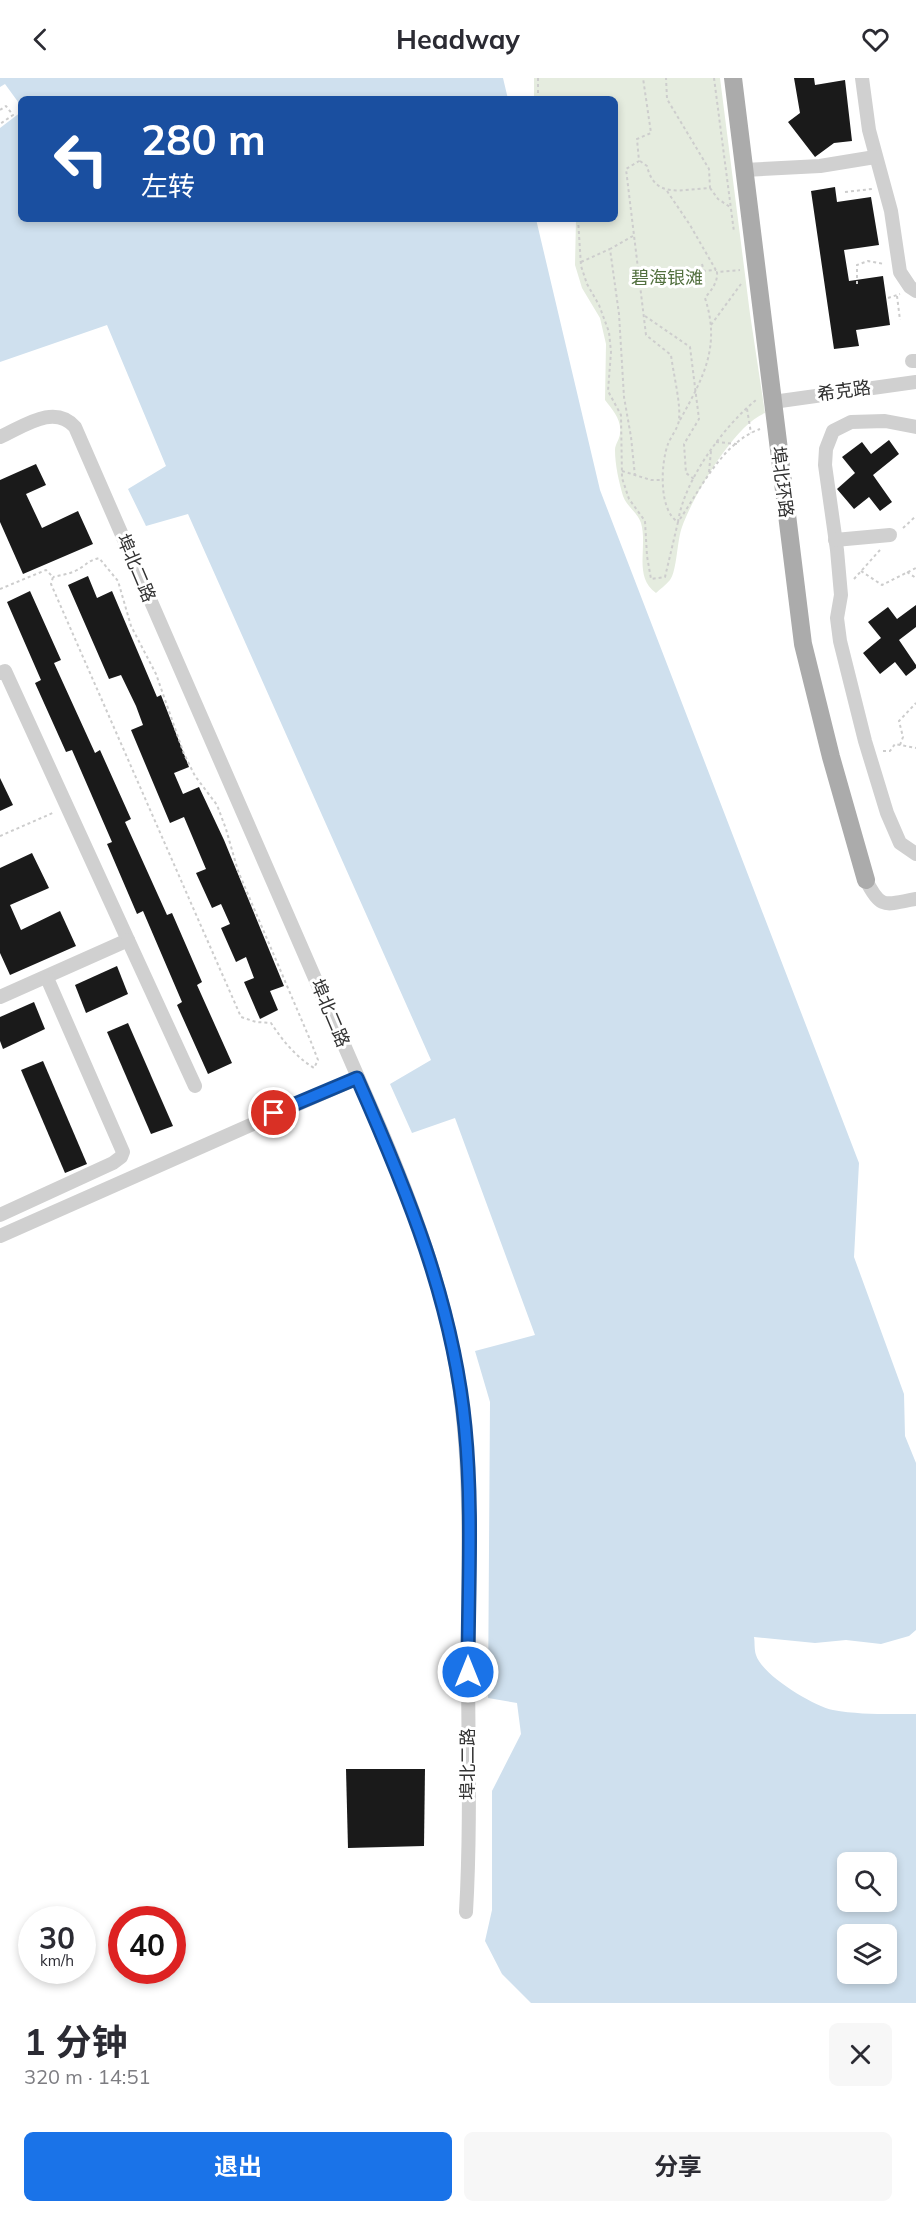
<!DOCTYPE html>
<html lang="zh">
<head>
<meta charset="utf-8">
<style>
	body { margin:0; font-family:Mulish,"Noto Sans SC",sans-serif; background:#f7f7f7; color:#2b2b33; height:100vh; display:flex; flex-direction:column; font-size:22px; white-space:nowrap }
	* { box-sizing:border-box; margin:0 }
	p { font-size:20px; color:#7c7c81 }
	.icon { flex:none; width:33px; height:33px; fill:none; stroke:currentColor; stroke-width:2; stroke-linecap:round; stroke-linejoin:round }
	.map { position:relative; height:1925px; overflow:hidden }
	.drawer { display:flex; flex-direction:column; background:#fff; flex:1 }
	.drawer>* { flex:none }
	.hud { position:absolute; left:18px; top:18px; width:600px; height:126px; border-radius:9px; box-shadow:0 3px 9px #0003; background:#1a4fa0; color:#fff; overflow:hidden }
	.fabs { position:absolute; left:837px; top:1774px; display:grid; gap:12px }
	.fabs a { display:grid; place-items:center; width:60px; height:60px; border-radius:9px; background:#fff; box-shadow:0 3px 9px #0003; font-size:30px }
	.speed { position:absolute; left:18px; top:1828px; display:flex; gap:12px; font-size:30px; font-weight:700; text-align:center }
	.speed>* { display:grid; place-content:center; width:78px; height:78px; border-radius:50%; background:#fff; box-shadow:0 3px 9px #0003; line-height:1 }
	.speed small { font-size:15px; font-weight:400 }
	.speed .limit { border:9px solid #d22; background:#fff; color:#111 }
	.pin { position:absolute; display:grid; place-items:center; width:51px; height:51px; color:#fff; margin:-26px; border:3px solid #fff; border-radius:50%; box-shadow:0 2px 6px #0007 }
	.me { position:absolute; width:66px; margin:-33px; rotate:0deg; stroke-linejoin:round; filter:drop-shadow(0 0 4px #0008) }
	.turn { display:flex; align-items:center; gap:21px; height:126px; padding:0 24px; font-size:27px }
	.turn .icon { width:78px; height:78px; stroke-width:2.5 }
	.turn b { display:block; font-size:42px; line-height:51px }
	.round { display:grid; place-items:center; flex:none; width:63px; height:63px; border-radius:9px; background:#f7f7f7 }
	.summary { display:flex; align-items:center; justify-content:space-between; height:102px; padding:0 24px }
	h1 { font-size:36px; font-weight:700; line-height:45px }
	.cta { display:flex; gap:12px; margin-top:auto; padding:12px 24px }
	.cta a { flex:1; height:69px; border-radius:9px; background:#1a73e8; color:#fff; font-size:24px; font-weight:700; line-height:69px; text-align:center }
	.cta a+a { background:#f7f7f7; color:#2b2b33 }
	header { display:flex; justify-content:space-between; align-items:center; height:78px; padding:0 24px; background:#fff; font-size:27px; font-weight:700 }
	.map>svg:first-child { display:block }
</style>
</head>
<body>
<header><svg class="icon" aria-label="back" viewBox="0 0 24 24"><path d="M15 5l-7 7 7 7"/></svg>Headway<svg class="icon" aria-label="heart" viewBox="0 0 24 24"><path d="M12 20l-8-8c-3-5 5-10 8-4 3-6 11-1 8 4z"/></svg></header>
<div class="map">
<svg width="916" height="1925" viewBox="0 0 916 1925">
	<rect width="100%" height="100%" fill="#fff"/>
	<!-- green -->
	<path fill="#e5ecdf" d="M534,0H720L750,236L765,335C735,346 693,418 682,449C677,462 677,493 670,502C666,507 660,511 656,515C633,498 648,469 641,445C638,435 627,429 623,418C619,404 615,387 615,372C615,366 620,361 620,355C622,342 612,331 605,322L606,266L600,240L582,210L575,187L576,141H615V21H534Z"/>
	<!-- water -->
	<g fill="#cfe0ee" fill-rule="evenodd">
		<polygon points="0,0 503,0 508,21 21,21 21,28 5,6 0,9"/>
		<path d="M21,34V141H536L600,412L859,1085L854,1179L904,1316L905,1358L916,1385V1552L909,1558L881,1566L846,1562L815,1565L754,1559C755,1564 754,1571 756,1577C762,1597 813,1628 833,1632C860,1637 889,1636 916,1636V1925H531L502,1896L485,1863L492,1832V1713L521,1656L517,1625L488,1620L490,1324L475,1273L535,1257L455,1040L412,1055L390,1006L431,982L188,436L146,448L128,411L166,388L107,247L0,284V50ZM848,1785H886V1824H848ZM848,1857H886V1896H848Z"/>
	</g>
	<!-- building -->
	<g fill="#1a1a1a">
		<polygon points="794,0 814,0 815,7 845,2 852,63 834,65 815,79 788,44 800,35"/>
		<polygon points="835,109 837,124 871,119 879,167 844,172 849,203 883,198 890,247 856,252 859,268 834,271 811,113"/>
		<polygon points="889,362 899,376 873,397 892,424 880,433 869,419 854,431 837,411 855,395 842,379 862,364 871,376"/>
		<polygon points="36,386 46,407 26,416 42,450 78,433 93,466 23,496 0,444 0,402"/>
		<polygon points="88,498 97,520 112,513 157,619 161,617 189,689 174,695 183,716 199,709 224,762 284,908 270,913 278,932 260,941 244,904 254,900 246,879 236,884 221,850 230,846 221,826 212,830 196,795 206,791 184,739 170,745 131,652 143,647 136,628 121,597 109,601 68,507"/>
		<polygon points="30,513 61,582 54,585 95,675 100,672 131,741 125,744 167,837 172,835 202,904 197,907 232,985 208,996 177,927 182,924 143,833 137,836 107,766 112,764 72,672 66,674 35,605 41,602 7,524"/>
		<polygon points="916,527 916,549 899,562 916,587 916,590 906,598 895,584 880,596 863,575 881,560 868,544 888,529 897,541"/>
		<polygon points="0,700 13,727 0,733"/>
		<polygon points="32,775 49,810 10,827 21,852 60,833 76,868 10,897 0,875 0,790"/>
		<polygon points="117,888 128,916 86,935 75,907"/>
		<polygon points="34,924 45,951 3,971 0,963 0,939"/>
		<polygon points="128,945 173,1048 151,1056 107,954"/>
		<polygon points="43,983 87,1086 65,1095 21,992"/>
		<polygon points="346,1691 425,1691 424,1768 348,1770"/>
	</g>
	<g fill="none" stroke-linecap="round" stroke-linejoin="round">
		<!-- path -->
		<g stroke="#cdcdcd" stroke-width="2" stroke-dasharray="3 3" stroke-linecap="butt">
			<polyline points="538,0 538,21"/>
			<polyline points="714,0 734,154"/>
			<polyline points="0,32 6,28 13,37 0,46"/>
			<path d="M640,83L647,88C655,122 682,111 710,110L709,91L667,21L666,0"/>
			<polyline points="710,110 718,121 730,129"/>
			<polyline points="667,113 690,147 717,194"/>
			<polyline points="845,114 872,111"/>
			<path d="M578,141L581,188L587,206L599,227L609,254L611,274L608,313L621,337L622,400L629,421L645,443L647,478L651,501L665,499L678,444C658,432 661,384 668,366C671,358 679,349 679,341C681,326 673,294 671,277L646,257L626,91L639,83L637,61L651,55L643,0"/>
			<polyline points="633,158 610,171 619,236 624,319 631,359 635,398"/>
			<polyline points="581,184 610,171"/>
			<polyline points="702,186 704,193 716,192"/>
			<polyline points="857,206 857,187 868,183 884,186"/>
			<polyline points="897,218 900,242"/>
			<polyline points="888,220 900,216"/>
			<polyline points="645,238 690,269 699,341 684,366 686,395 694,401"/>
			<polyline points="711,247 741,206"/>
			<polyline points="747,331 751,355"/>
			<path d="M680,342C703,300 721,269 705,220C711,212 718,205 717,194L740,192"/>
			<polyline points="716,364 737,366"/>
			<polyline points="622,393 651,402 663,402"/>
			<polyline points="709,394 711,373"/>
			<path d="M680,441C701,410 723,364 760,351"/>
			<path d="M678,444C684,402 724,348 756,322"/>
			<polyline points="903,450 916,438"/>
			<polyline points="861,493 882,507 916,490"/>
			<polyline points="907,494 916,500"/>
			<polyline points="854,501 880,472"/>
			<path d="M0,511L46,492L53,499L51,506L58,522L241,939L256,944L271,945C283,963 295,978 314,990L318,982L311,964L238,793L226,751L217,727L195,698L184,676L156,596L131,548L118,503L99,480C87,483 87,487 77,492C70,496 61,497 53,499"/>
			<polyline points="900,667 903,659 899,643 916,625"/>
			<polyline points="883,673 890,673 895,666 916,670"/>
			<polyline points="0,758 55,734"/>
		</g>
		<!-- minor -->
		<g stroke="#d0d0d0" stroke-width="14">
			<polyline points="862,0 869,52 891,133 900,194 910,209 916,213"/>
			<polyline points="744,92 820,88 875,79"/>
			<polyline points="912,283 916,283"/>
			<polyline points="773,324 916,304"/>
			<polyline points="916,349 885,343 851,344 833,353 826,371 825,387 837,472 841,517 837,540 840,563 865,663 887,735 900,765 916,776"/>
			<path d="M0,359C23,349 54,325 75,349L381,1052C411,1123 438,1196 453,1272C473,1372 468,1474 468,1575C468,1661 471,1748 466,1834"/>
			<polyline points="835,462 890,457"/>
			<polyline points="0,595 5,593 128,862 0,919"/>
			<path d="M866,802C881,833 886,826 916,821"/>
			<polyline points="128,862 195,1008"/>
			<polyline points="0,1137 113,1085 121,1079 123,1074 47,900"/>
			<polyline points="0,1158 357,1000"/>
		</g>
		<!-- major -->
		<polyline stroke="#ababab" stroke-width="18" points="733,0 803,566 831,679 866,802"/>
	</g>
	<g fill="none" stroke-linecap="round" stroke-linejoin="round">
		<!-- route casing -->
		<g stroke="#114b97" stroke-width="15">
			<path id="route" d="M274,1035L357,1000C407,1113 453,1224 465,1349C473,1430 468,1513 468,1594"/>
		</g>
		<!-- route -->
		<use href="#route" stroke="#1a73e8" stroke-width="10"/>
	</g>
	<g text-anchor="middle" stroke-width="6" stroke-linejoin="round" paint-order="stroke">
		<!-- park labels -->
		<g font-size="18" fill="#52703f" stroke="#fff">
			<text x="667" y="206">碧海银滩</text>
		</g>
		<!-- street labels -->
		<g font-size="18" fill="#333" stroke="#fff">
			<text transform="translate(844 313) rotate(-8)" y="6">希克路</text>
			<text transform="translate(782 404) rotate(83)" y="6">埠北环路</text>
			<text transform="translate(136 490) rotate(67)" y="6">埠北二路</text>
			<text transform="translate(330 935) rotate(67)" y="6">埠北二路</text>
			<text transform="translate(468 1686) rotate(-90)" y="6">埠北二路</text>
		</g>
	</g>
</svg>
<div class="fabs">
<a><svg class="icon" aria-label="search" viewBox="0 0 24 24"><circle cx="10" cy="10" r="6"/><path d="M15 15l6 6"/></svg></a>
<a><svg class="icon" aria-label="layers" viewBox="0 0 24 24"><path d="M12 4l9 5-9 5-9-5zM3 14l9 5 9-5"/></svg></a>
</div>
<div class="speed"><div>30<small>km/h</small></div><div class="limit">40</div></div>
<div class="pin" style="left:274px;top:1035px;background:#d93025"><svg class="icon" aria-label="arrive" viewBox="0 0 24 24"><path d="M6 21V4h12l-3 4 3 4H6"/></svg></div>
<svg class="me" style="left:468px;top:1594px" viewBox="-20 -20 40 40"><circle r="17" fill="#1a73e8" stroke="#fff" stroke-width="3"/><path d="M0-11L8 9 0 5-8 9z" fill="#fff"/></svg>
<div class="hud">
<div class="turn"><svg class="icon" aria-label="left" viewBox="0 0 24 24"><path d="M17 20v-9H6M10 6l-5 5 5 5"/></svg><div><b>280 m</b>左转</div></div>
</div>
</div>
<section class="drawer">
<div class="summary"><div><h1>1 分钟</h1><p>320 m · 14:51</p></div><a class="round"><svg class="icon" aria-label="close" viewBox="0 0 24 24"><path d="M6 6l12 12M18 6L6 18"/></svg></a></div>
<div class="cta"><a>退出</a><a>分享</a></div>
</section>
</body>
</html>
